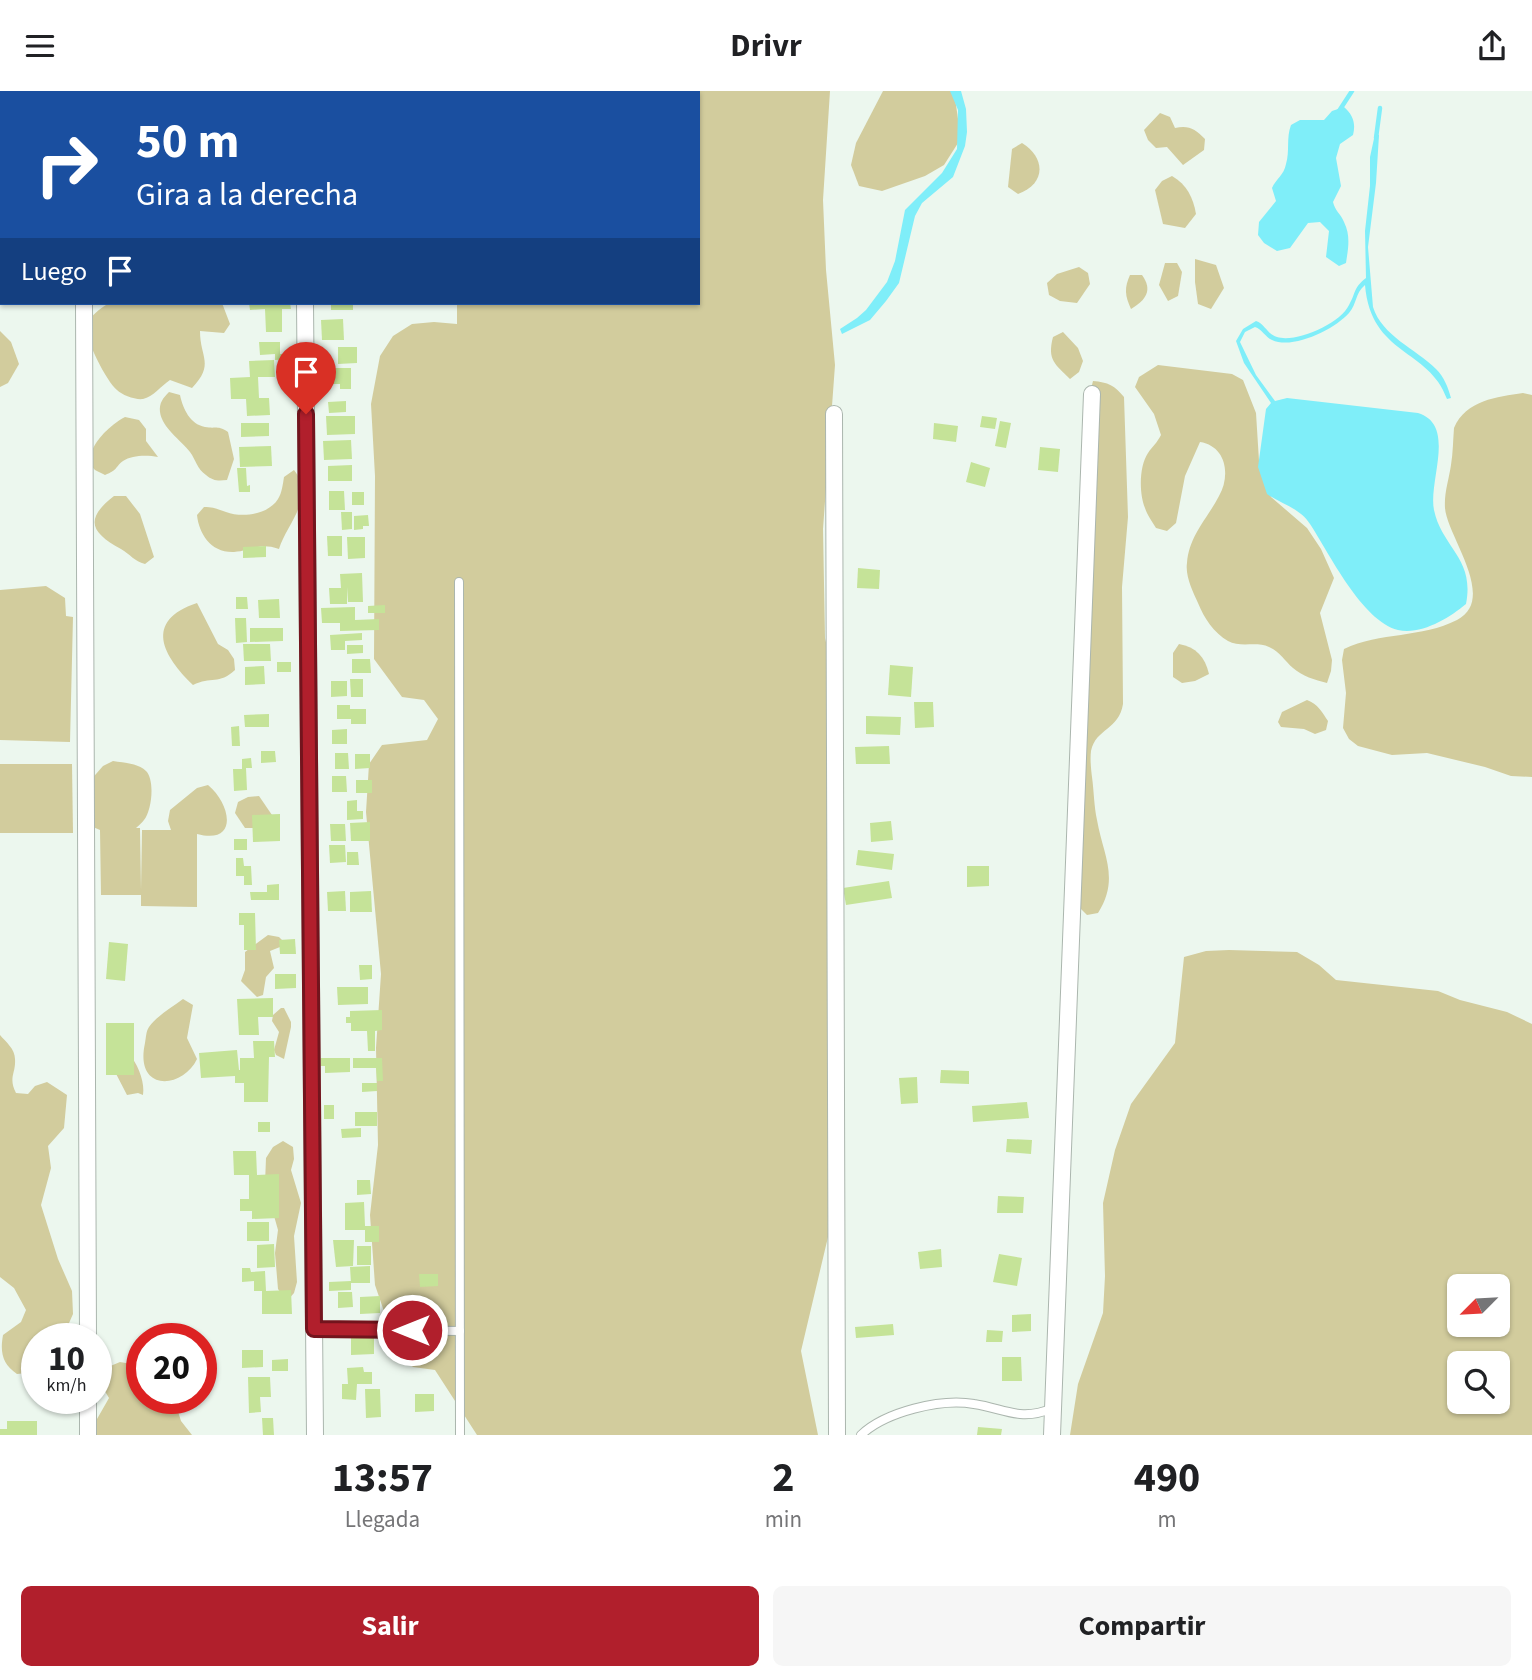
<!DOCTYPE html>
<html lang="es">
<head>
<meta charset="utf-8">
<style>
	body { margin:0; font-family:"Source Sans 3",sans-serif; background:#f6f6f6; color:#202124; height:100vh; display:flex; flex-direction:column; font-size:26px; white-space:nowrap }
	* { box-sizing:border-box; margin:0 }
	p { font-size:23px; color:#757577 }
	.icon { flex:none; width:38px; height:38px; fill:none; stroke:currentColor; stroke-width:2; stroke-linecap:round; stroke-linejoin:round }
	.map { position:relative; height:1344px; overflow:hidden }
	.drawer { display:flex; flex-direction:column; background:#fff; flex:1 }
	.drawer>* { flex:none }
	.banner { position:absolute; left:0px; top:0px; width:700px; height:214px; box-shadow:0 2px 5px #0004; background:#1a4fa0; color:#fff; overflow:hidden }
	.needle { width:46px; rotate:246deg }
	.fabs { position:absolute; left:1447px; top:1183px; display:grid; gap:14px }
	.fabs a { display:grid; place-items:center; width:63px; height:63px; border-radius:10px; background:#fff; box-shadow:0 2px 5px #0004; font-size:35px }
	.speed { position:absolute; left:21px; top:1232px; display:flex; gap:14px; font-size:35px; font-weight:700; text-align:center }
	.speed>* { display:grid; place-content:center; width:91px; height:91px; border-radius:50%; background:#fff; box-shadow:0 2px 5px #0004; line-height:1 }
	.speed small { font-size:18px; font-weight:400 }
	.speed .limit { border:10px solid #d22; background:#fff; color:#111 }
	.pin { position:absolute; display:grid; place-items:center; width:60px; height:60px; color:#fff; margin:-72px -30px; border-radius:50% 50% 50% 0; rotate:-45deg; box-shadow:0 0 7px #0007 }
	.pin .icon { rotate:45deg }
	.me { position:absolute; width:77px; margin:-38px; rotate:270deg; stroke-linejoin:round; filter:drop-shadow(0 0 5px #0008) }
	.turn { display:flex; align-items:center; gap:24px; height:147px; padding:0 21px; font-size:32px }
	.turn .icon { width:91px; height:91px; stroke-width:2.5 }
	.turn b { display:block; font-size:49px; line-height:60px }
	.then { display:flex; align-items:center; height:66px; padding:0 21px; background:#0003; gap:14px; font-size:26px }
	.eta { display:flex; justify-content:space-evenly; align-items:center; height:119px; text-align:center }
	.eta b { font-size:42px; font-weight:700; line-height:49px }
	.primary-button { display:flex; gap:14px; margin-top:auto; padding:14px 21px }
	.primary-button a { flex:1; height:80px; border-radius:10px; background:#b11f2c; color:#fff; font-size:28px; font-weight:700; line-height:80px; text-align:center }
	.primary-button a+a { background:#f6f6f6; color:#202124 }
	header { display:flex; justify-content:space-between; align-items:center; height:91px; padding:0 21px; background:#fff; font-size:32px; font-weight:700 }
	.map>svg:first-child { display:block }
</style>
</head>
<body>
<header><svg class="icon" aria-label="menu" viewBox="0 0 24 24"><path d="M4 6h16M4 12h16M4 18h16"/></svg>Drivr<svg class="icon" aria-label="share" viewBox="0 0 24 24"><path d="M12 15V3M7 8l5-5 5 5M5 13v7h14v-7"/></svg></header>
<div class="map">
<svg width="1532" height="1344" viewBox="0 0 1532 1344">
	<rect width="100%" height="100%" fill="#ecf7ee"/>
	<!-- green -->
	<g fill="#d2cc9d" fill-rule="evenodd">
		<polygon points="444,0 830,0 823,109 826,179 835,274 823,438 825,547 835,590 834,1098 828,1146 801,1260 818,1344 477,1344 435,1279 413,1276 394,1263 390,1238 375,1194 370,1124 378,1054 376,957 381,883 366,721 369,673 382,654 427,649 438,628 424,609 402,606 374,568 375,385 371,313 380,265 393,245 412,233 434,231 457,233 457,212 698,212 698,2"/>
		<polygon points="883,0 954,0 958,28 958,52 944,74 925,85 882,100 859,95 851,74 856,52"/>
		<path d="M1160,22L1170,26L1175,37C1189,34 1195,38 1205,48L1204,59L1183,74L1167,56L1156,57L1148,49L1144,39Z"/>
		<path d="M1022,52C1046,67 1046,93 1018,103L1008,96L1012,58Z"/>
		<path d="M1172,85C1187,94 1193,106 1196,123L1185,137L1163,133L1155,99L1162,90Z"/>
		<polygon points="1195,168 1216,174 1224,197 1211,218 1198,213 1195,191"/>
		<polygon points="1165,172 1177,172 1182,181 1178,205 1168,210 1159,194"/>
		<polygon points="1079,176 1088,182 1090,193 1077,212 1060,210 1049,204 1047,192 1057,183"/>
		<path d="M1130,184H1142C1153,199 1146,209 1131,218C1125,205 1124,197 1130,184Z"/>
		<path d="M109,212H222L230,233L224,242L200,240C200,267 215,273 192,297L170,289C161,295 153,306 143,308C135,309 122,304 117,299C107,291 84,247 87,235C90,224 100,218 109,212Z"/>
		<polygon points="0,240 11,251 19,273 8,292 0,296"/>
		<path d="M1063,241L1078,257L1083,270L1079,281L1070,288C1055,273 1047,269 1053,246Z"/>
		<path d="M1158,274L1232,283L1243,289L1256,322L1259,370L1271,406L1307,437L1321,458L1334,487L1320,522L1332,569L1331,580L1327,592C1315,589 1302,585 1293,577C1285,570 1279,560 1269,556C1257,550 1240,557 1228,550C1214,542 1204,527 1198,512C1193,501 1185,485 1187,472C1189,445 1207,428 1219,405C1231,384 1226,355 1200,351L1185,385L1176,432L1167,440L1156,437C1152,430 1147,424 1145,417C1139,403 1139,375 1148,362C1152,356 1157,352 1161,344L1154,323L1135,296L1139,286Z"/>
		<path d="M1093,290C1108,291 1115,295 1124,306L1128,426L1122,496L1123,613C1119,639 1096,637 1091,660C1090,668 1091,678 1092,686C1094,701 1094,715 1097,729C1103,764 1120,787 1098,822L1087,824L1079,816L1087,314Z"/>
		<path d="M169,301L180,304C183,318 190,333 205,336C216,338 217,334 228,341L234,368L227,389C218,390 213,390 206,384C197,378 196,369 190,361C181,349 162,337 160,321C159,312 163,307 169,301Z"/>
		<path d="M1523,302L1532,304V686L1511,685L1485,676L1427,662L1392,664L1358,655L1349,648L1343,637L1346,602L1342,569L1344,558C1380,541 1422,547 1457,529C1498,508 1447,445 1445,417C1444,402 1449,388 1451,374C1453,362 1453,349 1454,337C1466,309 1497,306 1523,302Z"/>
		<path d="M125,326L139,329L146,338V350L158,366C147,364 132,364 123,370C115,376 118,379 105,384C102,382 98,381 95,379C79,361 111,333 125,326Z"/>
		<path d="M294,379C316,407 287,432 279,458C258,451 252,460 234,461C211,462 199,443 197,424L204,416C214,416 217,418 226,421C242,427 268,424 278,408C282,402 283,392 284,386Z"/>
		<path d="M114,405H126L140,423L154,466L145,473C134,470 131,464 121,458C92,442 83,429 114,405Z"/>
		<polygon points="46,495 65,507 66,525 73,526 70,651 0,649 0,499"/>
		<path d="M197,512L218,553L228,559L234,568L235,579C219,594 211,585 193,594C163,565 143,530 197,512Z"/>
		<path d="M1179,553C1196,556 1205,566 1209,583L1195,590L1182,592L1173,586V562Z"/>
		<path d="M1307,609C1318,613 1322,621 1328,630L1326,639L1315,643L1304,638L1281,636L1278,631L1282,621Z"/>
		<path d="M113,670C124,672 138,672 146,680C155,689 152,719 144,729C142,732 139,734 136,737H140L141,799L142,739H171L168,730L170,719L197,697L208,694C231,713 239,754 197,743V816L141,815V804H101L100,739L93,736L89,691L103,675Z"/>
		<polygon points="0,673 72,673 73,742 0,742"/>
		<polygon points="259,705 272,724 256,737 245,737 235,722 238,711 248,706"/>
		<polygon points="268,844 279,846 283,850 280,856 270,860 274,877 266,886 263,904 257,906 241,890 245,879 245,861"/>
		<path d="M1229,859L1297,861L1319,874L1336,889L1438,900L1460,909L1507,921L1532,933V1344H1070L1078,1293L1103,1222L1105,1185L1103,1112L1115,1059L1131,1013L1175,952L1184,866L1206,860ZM1460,1195H1498V1234H1460ZM1460,1272H1498V1311H1460Z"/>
		<path d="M183,908L193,914L187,947L197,968C183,998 134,1002 145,952C146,947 146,940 149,936C157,925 172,916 183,908Z"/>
		<polygon points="281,917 284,917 291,931 291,936 284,968 276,964 274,959 279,941 272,930 273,924"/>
		<path d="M0,944C6,951 15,958 15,968C16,983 8,986 16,1002L28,1003L35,995L47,991L67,1004L64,1037L48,1055L51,1077L41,1114L58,1168L72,1200L73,1223L62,1248H37V1281L17,1283C2,1273 0,1261 3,1244L21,1231L26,1219L14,1197L0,1186Z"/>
		<path d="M132,967C139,976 145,993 143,1004L138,1002L127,1004L112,975Z"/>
		<polygon points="283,1050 293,1056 294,1068 291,1079 301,1112 294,1145 297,1191 294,1202 287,1210 278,1198 275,1162 278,1139 265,1093 266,1067 273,1056"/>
		<polygon points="120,1271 131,1273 142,1280 142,1307 174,1308 181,1330 192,1344 91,1344 97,1328 109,1307 103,1297 101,1285 108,1276"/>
	</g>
	<!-- water -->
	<g fill="#7feef9">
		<polygon points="950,0 961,0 966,18 967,41 965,55 953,86 922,112 915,125 899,192 886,210 870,229 842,243 840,238 857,227 866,219 887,191 895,170 905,119 942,82 957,58 958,19"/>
		<path d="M1344,16C1353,24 1356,32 1353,44L1340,53L1336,67L1341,95L1333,111C1335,120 1341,123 1344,131C1351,145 1348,158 1346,172L1339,175L1326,166L1329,140L1320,131L1308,132L1290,157L1277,160L1264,152L1258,144L1259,131L1276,110L1272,97C1276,88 1284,84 1286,73C1290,60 1286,47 1291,34L1300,29H1324L1332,20Z"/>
		<path d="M1375,43L1379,44L1376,92L1368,156L1373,216C1382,245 1416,258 1436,278C1444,286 1448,296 1451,307L1447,308C1429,257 1371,265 1365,194C1355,202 1357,213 1349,222C1335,238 1293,259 1272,249C1265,246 1262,238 1255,236L1245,241L1240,251L1256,284L1275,310L1287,307L1418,322C1457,334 1428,390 1434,419C1442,457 1475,467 1466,513C1449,527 1422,544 1398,539C1362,530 1329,462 1310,433C1300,417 1281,413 1267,403L1258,376L1266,318L1271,312L1244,272L1236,250L1243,238L1256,230C1265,233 1267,243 1277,246C1296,252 1340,233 1349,214C1356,202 1353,197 1366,187L1365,140L1370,95V66Z"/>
	</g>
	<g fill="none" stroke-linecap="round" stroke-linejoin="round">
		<!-- stream -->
		<g stroke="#7feef9" stroke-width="4.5">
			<polyline points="1339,20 1352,0"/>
			<polyline points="1376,47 1380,17"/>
		</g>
	</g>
	<!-- building -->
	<g fill="#c5e398">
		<polygon points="249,212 290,212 291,218 282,218 282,241 266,241 265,218 250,219"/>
		<rect x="331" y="212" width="22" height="7"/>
		<polygon points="343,228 344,249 322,249 321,229"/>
		<polygon points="259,251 280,251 280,263 289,263 289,268 275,269 275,263 260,264"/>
		<polygon points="338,256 357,256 357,272 338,273"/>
		<polygon points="274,269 275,286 258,286 259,307 269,307 270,324 247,325 246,308 231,308 230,287 250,286 249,270"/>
		<polygon points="332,277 351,277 351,298 340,298 340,293 333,293"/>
		<polygon points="346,310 346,321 329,322 328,311"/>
		<polygon points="326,325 355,325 355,343 327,344"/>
		<polygon points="982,325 997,327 995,338 980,336"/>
		<polygon points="1000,330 1011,332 1006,357 995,355"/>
		<polygon points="241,332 269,332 269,345 241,346"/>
		<polygon points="934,332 958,335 956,351 933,348"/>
		<polygon points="351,349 352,368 324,369 323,350"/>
		<polygon points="271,355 272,375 240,376 239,356"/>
		<polygon points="1040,356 1060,358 1058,381 1038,379"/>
		<polygon points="971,371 990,377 985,396 966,391"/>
		<polygon points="352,374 352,390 328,390 328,375"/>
		<polygon points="237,377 246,377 247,395 250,394 250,401 239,401"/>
		<polygon points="329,400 344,400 345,419 329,419"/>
		<rect x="352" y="401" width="12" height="13"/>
		<polygon points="341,421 352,421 352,438 342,439"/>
		<polygon points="368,424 369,435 363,435 363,438 354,439 354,425"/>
		<polygon points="327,445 342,445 342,465 328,465"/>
		<polygon points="347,446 365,446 365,467 348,468"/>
		<polygon points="266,455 266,466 243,467 243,456"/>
		<polygon points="858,477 880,479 879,498 857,497"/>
		<polygon points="362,482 363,511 348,511 347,496 347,513 330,513 329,497 341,497 340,483"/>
		<polygon points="236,506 247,506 248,518 236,518"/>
		<polygon points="279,508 280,527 259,527 258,509"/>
		<polygon points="385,514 385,522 368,522 368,515"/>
		<polygon points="355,516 355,529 379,528 379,539 340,540 340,532 322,532 321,517"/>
		<polygon points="235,527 246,527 247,551 236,552"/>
		<polygon points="250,537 283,537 283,550 250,551"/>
		<polygon points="362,542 362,549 345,550 345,559 331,559 330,544"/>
		<polygon points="243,553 270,553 271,570 244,570"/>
		<polygon points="347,554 363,554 363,562 347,563"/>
		<polygon points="352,568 370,568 371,582 352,582"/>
		<rect x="277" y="571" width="14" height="10"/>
		<polygon points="890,574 913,576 911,606 888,604"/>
		<polygon points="264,575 265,593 245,594 245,576"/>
		<polygon points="350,588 363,588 363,606 351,606"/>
		<polygon points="331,590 347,590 347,605 331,606"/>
		<polygon points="914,611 933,611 934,636 915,637"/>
		<polygon points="337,614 350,614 350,618 366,618 366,633 351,633 351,628 337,628"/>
		<polygon points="269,623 269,636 245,636 244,624"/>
		<polygon points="866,625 901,626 900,644 866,643"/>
		<polygon points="239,635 240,655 232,655 231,636"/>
		<polygon points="347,638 347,653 332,653 332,639"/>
		<polygon points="889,655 890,673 856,673 855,656"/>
		<polygon points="261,660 275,660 276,671 261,672"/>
		<polygon points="335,662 348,662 349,678 335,678"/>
		<polygon points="355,663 370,663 370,677 355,678"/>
		<polygon points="251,667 252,677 246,677 247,699 234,700 233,678 242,678 242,668"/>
		<polygon points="332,685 346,685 347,701 332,701"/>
		<rect x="356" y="689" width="16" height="13"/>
		<polygon points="357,709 357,720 363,720 363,728 347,729 347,710"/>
		<polygon points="280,723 280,750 253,751 252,724"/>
		<polygon points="891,730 893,749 871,751 870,732"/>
		<polygon points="370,731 370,750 351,750 350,732"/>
		<polygon points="330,733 345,733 346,750 331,750"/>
		<rect x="234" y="748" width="13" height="11"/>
		<polygon points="329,754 345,754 346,771 330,772"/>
		<polygon points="858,759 894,763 892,779 856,774"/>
		<polygon points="347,761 358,761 359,774 347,774"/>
		<polygon points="236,767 243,767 244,775 251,775 252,794 244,794 244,785 236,785"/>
		<polygon points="967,775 989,775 989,795 967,796"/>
		<polygon points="889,790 892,807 846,814 843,797"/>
		<polygon points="279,793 279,809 251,809 250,801 267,801 267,794"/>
		<polygon points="345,800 346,820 328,820 327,801"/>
		<polygon points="371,800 372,821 350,821 350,801"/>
		<polygon points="239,822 255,822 256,859 244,859 244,834 239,834"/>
		<polygon points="295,848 296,863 280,863 279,849"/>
		<polygon points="109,851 128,853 125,890 106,888"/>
		<polygon points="359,874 372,874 372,888 360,889"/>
		<polygon points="275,883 296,883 296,897 275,898"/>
		<polygon points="337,896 368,896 368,913 338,914"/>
		<polygon points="273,907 273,926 258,926 259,944 239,944 237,908"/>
		<polygon points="382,919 382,939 375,940 375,960 368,960 367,940 351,940 351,932 346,932 346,926 350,926 350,920"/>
		<rect x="106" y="932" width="28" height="52"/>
		<polygon points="253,950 274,950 275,966 269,966 268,1011 244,1011 244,992 235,992 235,985 201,987 199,962 237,959 239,979 240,979 240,967 254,967"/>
		<polygon points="319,967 350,967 350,981 325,982 325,975 319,975"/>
		<polygon points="353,967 382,967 383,990 377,990 376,977 353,977"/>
		<polygon points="941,979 969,980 969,993 940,992"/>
		<polygon points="917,986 918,1012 901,1013 899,987"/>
		<polygon points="362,992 377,992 377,1000 362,1001"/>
		<polygon points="1027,1011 1029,1027 973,1031 972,1015"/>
		<rect x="324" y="1014" width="10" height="14"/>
		<rect x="355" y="1021" width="22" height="14"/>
		<rect x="258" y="1031" width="12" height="10"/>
		<polygon points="361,1037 361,1046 342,1047 341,1038"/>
		<polygon points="1007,1048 1032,1049 1031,1063 1006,1061"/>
		<polygon points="233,1060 256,1060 257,1084 279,1083 279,1127 252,1128 252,1120 240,1120 240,1108 249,1108 249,1084 234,1084"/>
		<polygon points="357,1089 370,1089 371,1103 357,1104"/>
		<polygon points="998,1105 1024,1106 1023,1122 997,1122"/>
		<polygon points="364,1111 365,1135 379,1135 379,1151 365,1151 365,1139 345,1139 345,1112"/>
		<rect x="247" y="1131" width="22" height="19"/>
		<polygon points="333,1149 354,1149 353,1175 336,1176"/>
		<polygon points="274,1153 275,1176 257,1177 257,1154"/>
		<rect x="357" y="1155" width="14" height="19"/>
		<polygon points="941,1158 942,1176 920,1178 918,1161"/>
		<polygon points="999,1163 1022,1167 1017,1195 993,1191"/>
		<polygon points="370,1175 370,1192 351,1192 350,1176"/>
		<polygon points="242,1177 250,1177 251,1181 265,1180 266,1200 291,1199 292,1223 262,1223 262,1200 254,1200 254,1190 242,1191"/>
		<polygon points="419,1183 438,1183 438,1195 420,1196"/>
		<polygon points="351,1190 351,1199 329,1200 329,1191"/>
		<polygon points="338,1201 352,1201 353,1216 338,1217"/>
		<polygon points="380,1205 380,1222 360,1223 360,1206"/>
		<polygon points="1031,1223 1031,1240 1012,1241 1012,1224"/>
		<polygon points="893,1233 894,1244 856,1247 855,1236"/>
		<polygon points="987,1239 1003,1240 1002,1251 986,1251"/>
		<polygon points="351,1247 374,1247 374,1263 351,1264"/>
		<polygon points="242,1259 263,1259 263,1276 242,1277"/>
		<polygon points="1002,1266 1021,1266 1022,1290 1002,1290"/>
		<polygon points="288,1268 288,1280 272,1280 272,1269"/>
		<polygon points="363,1276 364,1281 372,1281 372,1293 357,1293 356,1309 342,1308 342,1293 348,1293 347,1277"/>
		<polygon points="248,1286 270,1286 271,1306 260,1306 261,1321 249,1322"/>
		<polygon points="365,1298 380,1298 381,1326 366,1327"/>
		<polygon points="415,1303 434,1303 434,1320 415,1321"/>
		<polygon points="262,1327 273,1327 274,1344 263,1344"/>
		<polygon points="7,1330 37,1330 37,1344 0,1344 0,1338 7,1338"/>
		<polygon points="978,1336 1002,1338 1001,1344 977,1344"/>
	</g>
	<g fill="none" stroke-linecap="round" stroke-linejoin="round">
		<!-- service casing -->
		<g stroke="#abb6ae" stroke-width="10">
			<g id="service">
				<polyline points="459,491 460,1344"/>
				<polyline points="314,1238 460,1240"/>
				<path d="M861,1344C885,1321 941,1307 974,1313C1006,1318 1020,1331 1053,1317"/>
			</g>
		</g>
		<!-- minor casing -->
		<g stroke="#abb6ae" stroke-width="18">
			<g id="minor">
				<polyline points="83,0 83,2"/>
				<polyline points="303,0 303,2"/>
				<polyline points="84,212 88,1248"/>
				<polyline points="305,212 315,1344"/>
				<polyline points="834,323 837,1344"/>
				<polyline points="88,1307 88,1344"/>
				<polyline points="1052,1344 1092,303"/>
			</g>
		</g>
		<!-- service -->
		<use href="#service" stroke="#fff" stroke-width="8"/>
		<!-- minor -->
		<use href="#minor" stroke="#fff" stroke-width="16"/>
	</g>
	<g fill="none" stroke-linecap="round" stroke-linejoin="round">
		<!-- route casing -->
		<g stroke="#73141d" stroke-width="18">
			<polyline id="route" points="306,323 314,1238 412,1239"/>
		</g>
		<!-- route -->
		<use href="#route" stroke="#b11f2c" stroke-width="12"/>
	</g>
</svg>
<div class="fabs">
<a><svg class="needle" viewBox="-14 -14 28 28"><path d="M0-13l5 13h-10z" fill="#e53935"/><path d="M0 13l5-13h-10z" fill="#757577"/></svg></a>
<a><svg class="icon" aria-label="search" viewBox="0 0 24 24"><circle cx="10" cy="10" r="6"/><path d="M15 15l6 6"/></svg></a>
</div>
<div class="speed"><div>10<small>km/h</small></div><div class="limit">20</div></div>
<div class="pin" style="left:306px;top:323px;background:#d93025"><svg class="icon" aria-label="arrive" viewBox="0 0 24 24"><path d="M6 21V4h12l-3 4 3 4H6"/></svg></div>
<svg class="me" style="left:412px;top:1239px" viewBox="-20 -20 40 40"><circle r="17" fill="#b11f2c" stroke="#fff" stroke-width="3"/><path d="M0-11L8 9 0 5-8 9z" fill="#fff"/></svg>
<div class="banner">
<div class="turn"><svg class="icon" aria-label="right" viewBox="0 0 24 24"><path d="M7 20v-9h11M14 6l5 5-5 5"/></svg><div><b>50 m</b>Gira a la derecha</div></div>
<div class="then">Luego<svg class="icon" aria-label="arrive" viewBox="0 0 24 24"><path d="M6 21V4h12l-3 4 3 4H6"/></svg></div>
</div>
</div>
<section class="drawer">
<div class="eta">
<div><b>13:57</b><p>Llegada</p></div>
<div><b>2</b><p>min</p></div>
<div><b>490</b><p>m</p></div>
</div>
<div class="primary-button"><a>Salir</a><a>Compartir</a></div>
</section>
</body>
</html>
